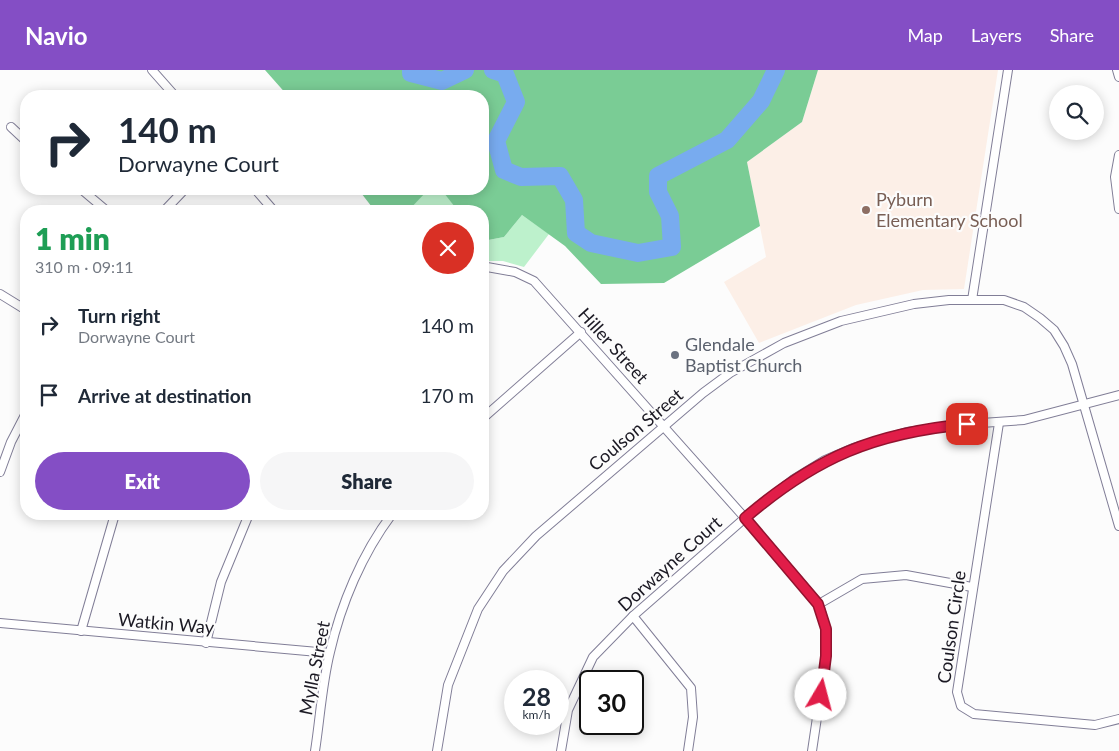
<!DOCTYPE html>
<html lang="en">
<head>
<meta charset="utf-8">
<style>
	body { margin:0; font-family:Lato,sans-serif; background:#f6f6f7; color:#1f2937; height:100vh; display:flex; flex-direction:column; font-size:19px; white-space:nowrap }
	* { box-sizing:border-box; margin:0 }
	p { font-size:16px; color:#747a83 }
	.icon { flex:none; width:28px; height:28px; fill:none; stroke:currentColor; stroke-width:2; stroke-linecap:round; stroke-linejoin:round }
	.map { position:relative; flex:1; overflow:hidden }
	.sheet { position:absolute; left:20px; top:135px; width:469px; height:315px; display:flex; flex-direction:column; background:#fff; border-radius:20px; box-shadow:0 2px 12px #0003 }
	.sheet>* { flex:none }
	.top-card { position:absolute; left:20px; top:20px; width:469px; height:105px; border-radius:20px; box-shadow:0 2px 12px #0003; background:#fff; color:#1f2937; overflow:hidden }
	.tools { position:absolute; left:1049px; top:15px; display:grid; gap:10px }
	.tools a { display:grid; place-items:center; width:55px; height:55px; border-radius:50%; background:#fff; box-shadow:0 2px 12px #0003; font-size:25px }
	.speed { position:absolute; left:504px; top:600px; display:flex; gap:10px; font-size:25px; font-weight:700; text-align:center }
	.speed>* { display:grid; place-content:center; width:65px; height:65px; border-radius:50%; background:#fff; box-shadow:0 2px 12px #0003; line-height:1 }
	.speed small { font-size:12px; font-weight:400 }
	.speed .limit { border:2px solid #111; border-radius:8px; background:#fff; color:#111 }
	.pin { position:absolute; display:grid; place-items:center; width:42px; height:42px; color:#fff; margin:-21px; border-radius:10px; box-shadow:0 2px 8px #0006 }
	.me { position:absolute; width:55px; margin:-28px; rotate:8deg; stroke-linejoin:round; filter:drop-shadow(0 0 4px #0008) }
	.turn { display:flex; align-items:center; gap:18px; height:105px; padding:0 15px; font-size:22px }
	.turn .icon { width:65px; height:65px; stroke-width:2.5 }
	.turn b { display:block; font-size:35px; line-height:42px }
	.round { display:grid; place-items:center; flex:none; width:52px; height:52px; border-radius:26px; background:#f6f6f7 }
	.overview { display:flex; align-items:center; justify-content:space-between; height:85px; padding:0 15px }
	h1 { font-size:30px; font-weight:800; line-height:38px; color:#1e9e55 }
	.primary-button { display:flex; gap:10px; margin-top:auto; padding:10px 15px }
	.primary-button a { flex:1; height:58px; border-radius:30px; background:#844ec5; color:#fff; font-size:20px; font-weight:800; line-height:58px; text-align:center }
	.primary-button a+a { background:#f6f6f7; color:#1f2937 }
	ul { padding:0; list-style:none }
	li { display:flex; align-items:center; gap:15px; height:70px; padding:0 15px }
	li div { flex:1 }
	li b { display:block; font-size:19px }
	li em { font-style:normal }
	header { display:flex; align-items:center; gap:30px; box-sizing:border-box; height:70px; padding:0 25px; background:#844ec5; color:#fff }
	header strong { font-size:24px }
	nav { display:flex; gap:28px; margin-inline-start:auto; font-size:18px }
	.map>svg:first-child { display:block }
</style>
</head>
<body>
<header>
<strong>Navio</strong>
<nav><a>Map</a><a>Layers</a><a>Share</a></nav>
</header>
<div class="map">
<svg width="1119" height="681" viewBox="0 0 1119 681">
	<rect width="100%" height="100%" fill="#fcfcfc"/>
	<!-- education -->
	<polygon fill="#fcefe7" points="818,0 998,0 964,219 923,220 856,235 759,273 724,212 766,187 747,92 802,52"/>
	<!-- green -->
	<g fill="#bdf1cc">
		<polygon points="427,120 445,123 458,141 408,141"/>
		<polygon points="522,145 549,164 524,197 503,191 483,191 483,171 504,167"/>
	</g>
	<!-- forest -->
	<polygon fill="#7acc95" points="265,0 818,0 802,52 747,92 760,156 664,213 601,214 565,176 522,145 504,167 483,171 482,141 458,141 444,123 427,121 408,141 375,141 358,119 482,119 482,26 288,26"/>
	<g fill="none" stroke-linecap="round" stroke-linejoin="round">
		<!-- river -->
		<g stroke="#78abef" stroke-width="18">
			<polyline points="411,0 411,3 442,11 465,0"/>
			<polyline points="493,0 505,4 516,32 496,71 504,100 521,107 560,106 574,130 576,163 591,173 638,183 672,177 670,146 658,122 658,106 727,70 761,31 776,0"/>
		</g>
		<!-- minor casing -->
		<g stroke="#817e97" stroke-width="10">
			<g id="minor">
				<polyline points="152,0 175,26"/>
				<polyline points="1117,0 1119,7"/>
				<polyline points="11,57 26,71"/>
				<polyline points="1119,85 1115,107 1119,139"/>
				<polyline points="81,119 107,141"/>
				<polyline points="255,119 274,141"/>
				<polyline points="164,141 185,119"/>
				<polyline points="482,198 487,197 515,202 534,211 745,448 819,534 826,559 826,587 812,681"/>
				<polyline points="0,224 26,240"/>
				<polyline points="972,230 1008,0"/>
				<polyline points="482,349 581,262"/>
				<polyline points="999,353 957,622 961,636 974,644 1095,655 1119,649"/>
				<polyline points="0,402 11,372 26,343"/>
				<polyline points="819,534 862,509 906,505 972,517"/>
				<polyline points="633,546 691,618 693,647 688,681"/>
				<polyline points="0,553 329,583"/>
				<polyline points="81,561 115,444"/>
				<polyline points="206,573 221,512 249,444"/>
				<path d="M315,681C320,649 322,614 330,582C341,534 362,484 392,444"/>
				<polyline points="437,681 448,615 478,539 503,501 536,466 703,323 730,303 784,273 841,251 914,234 949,230 1004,230 1024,237 1040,248 1054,260 1064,276 1072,294 1119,456"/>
				<polyline points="561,681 568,640 593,587 633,546 745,448 794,409 825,390 853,378 907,362 967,354 1024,350 1119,325"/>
			</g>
		</g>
		<!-- minor -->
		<use href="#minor" stroke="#fff" stroke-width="8"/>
	</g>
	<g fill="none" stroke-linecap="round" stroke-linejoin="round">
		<!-- route casing -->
		<g stroke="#92132f" stroke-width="12">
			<path id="route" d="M821,625L826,586V559L818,534L745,448C816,387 874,363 967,354"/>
		</g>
		<!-- route -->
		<use href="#route" stroke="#e11d48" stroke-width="9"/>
	</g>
	<!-- markers -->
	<circle fill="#8d6e63" stroke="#fcfcfc" stroke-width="2" cx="866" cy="140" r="5"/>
	<circle fill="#6b7280" stroke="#fcfcfc" stroke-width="2" cx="675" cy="285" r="5"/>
	<g text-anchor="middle" stroke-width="4.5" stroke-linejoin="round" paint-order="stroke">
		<!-- education labels -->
		<g font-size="18" fill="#785e54" stroke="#fcfcfc" text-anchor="start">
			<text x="876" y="136">Pyburn<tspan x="876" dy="21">Elementary School</tspan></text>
		</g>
		<!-- worship labels -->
		<g font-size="18" fill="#5b616d" stroke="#fcfcfc" text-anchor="start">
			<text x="685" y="281">Glendale<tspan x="685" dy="21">Baptist Church</tspan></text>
		</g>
		<!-- street labels -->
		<g font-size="18" fill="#1b1923" stroke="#fcfcfc">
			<text transform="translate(613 276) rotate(48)" y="6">Hiller Street</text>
			<text transform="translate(636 360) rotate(-40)" y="6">Coulson Street</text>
			<text transform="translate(670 494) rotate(-42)" y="6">Dorwayne Court</text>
			<text transform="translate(166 554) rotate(5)" y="6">Watkin Way</text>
			<text transform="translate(952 557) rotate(-82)" y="6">Coulson Circle</text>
			<text transform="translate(315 598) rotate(-79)" y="6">Mylla Street</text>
		</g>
	</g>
</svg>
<div class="tools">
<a><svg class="icon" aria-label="search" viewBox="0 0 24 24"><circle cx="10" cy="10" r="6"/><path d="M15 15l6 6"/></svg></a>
</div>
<div class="speed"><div>28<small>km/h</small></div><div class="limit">30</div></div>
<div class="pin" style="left:967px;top:354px;background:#d93025"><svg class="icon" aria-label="arrive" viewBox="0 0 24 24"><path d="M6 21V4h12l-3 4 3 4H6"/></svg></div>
<svg class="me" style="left:821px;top:625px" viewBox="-20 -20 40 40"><circle r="19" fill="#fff"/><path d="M0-13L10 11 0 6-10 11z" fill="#e11d48"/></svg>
<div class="top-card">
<div class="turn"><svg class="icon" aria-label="right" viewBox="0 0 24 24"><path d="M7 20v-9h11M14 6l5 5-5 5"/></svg><div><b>140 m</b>Dorwayne Court</div></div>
</div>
<section class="sheet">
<div class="overview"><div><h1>1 min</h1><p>310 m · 09:11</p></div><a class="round" style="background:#d93025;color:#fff"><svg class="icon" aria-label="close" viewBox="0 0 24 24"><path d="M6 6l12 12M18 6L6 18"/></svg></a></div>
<ul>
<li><svg class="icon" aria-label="right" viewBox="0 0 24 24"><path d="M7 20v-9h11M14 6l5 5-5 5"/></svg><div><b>Turn right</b><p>Dorwayne Court</p></div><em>140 m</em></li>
<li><svg class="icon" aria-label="arrive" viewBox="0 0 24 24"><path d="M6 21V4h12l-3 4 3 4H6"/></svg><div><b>Arrive at destination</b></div><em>170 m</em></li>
</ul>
<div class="primary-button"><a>Exit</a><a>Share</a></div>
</section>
</div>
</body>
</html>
